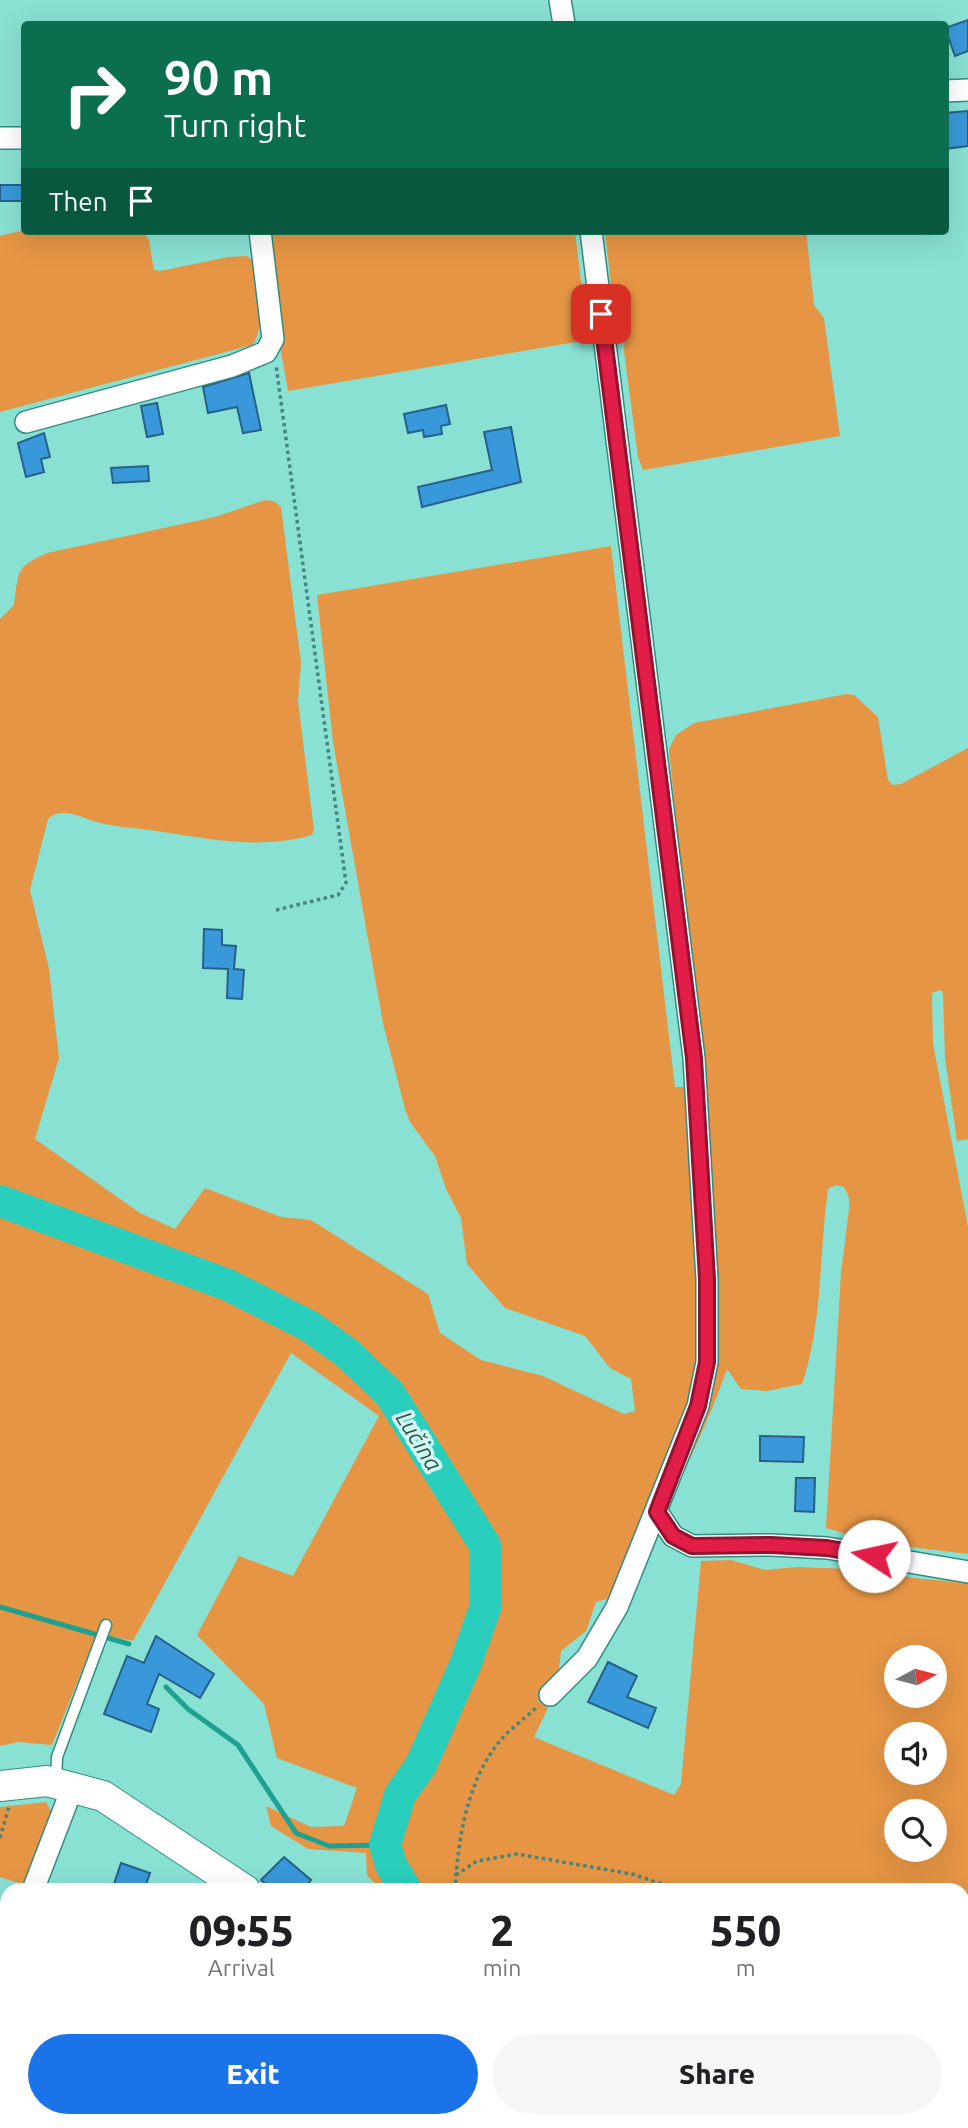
<!DOCTYPE html>
<html lang="en">
<head>
<meta charset="utf-8">
<style>
	body { margin:0; font-family:Ubuntu,sans-serif; background:#f6f6f6; color:#202124; height:100vh; display:flex; flex-direction:column; font-size:26px; white-space:nowrap }
	* { box-sizing:border-box; margin:0 }
	p { font-size:23px; color:#757577 }
	.icon { flex:none; width:38px; height:38px; fill:none; stroke:currentColor; stroke-width:2; stroke-linecap:round; stroke-linejoin:round }
	.map { position:relative; flex:1; overflow:hidden }
	.details { position:absolute; left:0px; top:1883px; width:970px; height:245px; display:flex; flex-direction:column; background:#fff; border-radius:21px 21px 0 0; box-shadow:0 7px 28px #0002 }
	.details>* { flex:none }
	.top-card { position:absolute; left:21px; top:21px; width:928px; height:214px; border-radius:7px; box-shadow:0 7px 28px #0002; background:#0b6e4f; color:#fff; overflow:hidden }
	.needle { width:46px; rotate:83deg }
	.fabs { position:absolute; left:884px; top:1645px; display:grid; gap:14px }
	.fabs a { display:grid; place-items:center; width:63px; height:63px; border-radius:50%; background:#fff; box-shadow:0 7px 28px #0002; font-size:35px }
	.pin { position:absolute; display:grid; place-items:center; width:60px; height:60px; color:#fff; margin:-30px; border-radius:14px; box-shadow:0 4px 10px #0006 }
	.me { position:absolute; width:77px; margin:-38px; rotate:280deg; stroke-linejoin:round; filter:drop-shadow(0 0 5px #0008) }
	.turn { display:flex; align-items:center; gap:24px; height:147px; padding:0 28px; font-size:32px }
	.turn .icon { width:91px; height:91px; stroke-width:2.5 }
	.turn b { display:block; font-size:49px; line-height:60px }
	.then { display:flex; align-items:center; height:66px; padding:0 28px; background:#0003; gap:14px; font-size:26px }
	.eta { display:flex; justify-content:space-evenly; align-items:center; height:119px; text-align:center }
	.eta b { font-size:42px; font-weight:800; line-height:49px }
	.cta { display:flex; gap:14px; margin-top:auto; padding:14px 28px }
	.cta a { flex:1; height:80px; border-radius:42px; background:#1a73e8; color:#fff; font-size:28px; font-weight:800; line-height:80px; text-align:center }
	.cta a+a { background:#f6f6f6; color:#202124 }
	.map>svg:first-child { display:block }
</style>
</head>
<body>
<div class="map">
<svg width="968" height="2128" viewBox="0 0 968 2128">
	<rect width="100%" height="100%" fill="#89e1d3"/>
	<!-- green -->
	<g fill="#e69544" fill-rule="evenodd">
		<path d="M24,230L142,231L149,240L154,270L160,271L228,257L247,256C263,267 266,332 252,345L0,412V236Z"/>
		<polygon points="265,231 575,231 588,340 288,391 273,308"/>
		<polygon points="605,231 806,231 814,305 824,318 840,436 643,470 638,457 624,351 625,338 616,329"/>
		<path d="M265,500L274,501L281,507L301,663L298,701L314,830L312,835C259,850 210,839 157,831C136,828 113,827 93,821C79,816 60,807 48,819L30,890L49,969L59,1058L35,1139L140,1213L175,1229L205,1188L281,1217L311,1220L428,1294L440,1333L481,1360L543,1376L624,1414L635,1411L631,1379L610,1368L585,1336L505,1308L467,1264L461,1218L446,1189L435,1156L410,1122L405,1109L383,1023L333,742L317,595L611,546L675,1087H703L669,749L676,735L694,723L847,694L854,695L878,717L888,780L893,785L901,784L968,748V1139L957,1141L945,1058L943,994L941,990L932,993L933,1043L968,1227V1554L877,1543L826,1528L841,1273L849,1209V1198L844,1187L836,1185L828,1189C819,1254 823,1322 802,1384L767,1391L741,1389L727,1369C699,1449 659,1523 617,1596L596,1602L586,1631L561,1651L559,1669L538,1701L548,1708L534,1737L674,1795L681,1784L701,1561L731,1560L765,1570L796,1567L879,1570L913,1578L968,1583V1999L963,2000L962,1890H381L367,1875L366,1853L308,1849L271,1826L266,1806L311,1827L344,1826L357,1788L277,1758L264,1704L197,1635L239,1556L293,1576L379,1416L291,1353L133,1641L97,1633L52,1745L18,1742L0,1746V619L14,605C19,572 14,568 47,553L215,517ZM896,1657H934V1696H896ZM896,1734H934V1773H896ZM896,1811H934V1850H896Z"/>
		<polygon points="46,1802 52,1813 25,1885 0,1877 0,1807"/>
		<polygon points="968,2000 968,2128 328,2128 328,2121 881,2121 882,2124 894,2121 962,2121 962,2002"/>
		<polygon points="114,2121 302,2121 303,2128 114,2128"/>
	</g>
	<g fill="none" stroke-linecap="round" stroke-linejoin="round">
		<!-- stream -->
		<g stroke="#1fa090" stroke-width="5">
			<polyline points="0,1607 129,1644"/>
			<polyline points="166,1687 188,1709 238,1745 296,1833 329,1846 385,1845"/>
		</g>
		<!-- river -->
		<g stroke="#29cfbc" stroke-width="32">
			<polyline points="0,1201 228,1285 309,1326 347,1353 390,1394 485,1545 486,1605 466,1663 421,1765 400,1795 385,1845 391,1865 406,1890"/>
			<polyline points="962,2069 968,2067"/>
		</g>
	</g>
	<!-- building -->
	<g fill="#3998d9" stroke="#276088" stroke-width="2">
		<polygon points="968,20 968,51 955,56 945,28"/>
		<polygon points="968,111 968,146 945,149 945,113"/>
		<rect x="0" y="185" width="23" height="16"/>
		<polygon points="249,373 261,430 243,433 237,407 208,413 203,387"/>
		<polygon points="157,403 163,434 147,437 141,406"/>
		<polygon points="446,405 450,424 441,426 442,434 424,437 423,430 408,433 404,414"/>
		<polygon points="511,427 521,482 422,507 418,487 492,470 484,432"/>
		<polygon points="44,433 50,457 41,459 44,472 26,477 18,443"/>
		<polygon points="148,466 149,481 113,483 111,468"/>
		<polygon points="204,929 222,930 222,945 236,946 234,969 244,970 242,999 227,998 228,969 203,968"/>
		<polygon points="760,1436 804,1437 803,1462 760,1461"/>
		<polygon points="796,1478 815,1478 814,1512 795,1511"/>
		<polygon points="156,1636 214,1674 200,1698 159,1674 147,1704 159,1709 151,1732 104,1714 127,1656 144,1663"/>
		<polygon points="608,1662 637,1676 627,1697 656,1708 648,1728 588,1702"/>
		<polygon points="284,1857 311,1880 303,1890 273,1890 261,1880"/>
		<polygon points="121,1863 150,1873 144,1890 112,1890"/>
	</g>
	<g fill="none" stroke-linecap="round" stroke-linejoin="round">
		<!-- lane casing -->
		<g stroke="#318d81" stroke-width="13">
			<polyline id="lane" points="56,1781 57,1757 106,1625"/>
		</g>
		<!-- street casing -->
		<g stroke="#318d81" stroke-width="24">
			<g id="street">
				<polyline points="560,0 564,24"/>
				<polyline points="945,91 968,90"/>
				<polyline points="0,138 24,138"/>
				<polyline points="26,422 232,366 266,352 273,339 260,231"/>
				<polyline points="657,1512 673,1536 692,1546 771,1545 827,1548 968,1572"/>
				<polyline points="550,1695 587,1658 617,1607 698,1406 707,1362 707,1279 694,1058 591,231"/>
				<polyline points="33,1890 73,1786"/>
				<polyline points="0,1976 7,1958"/>
			</g>
		</g>
		<!-- secondary casing -->
		<g stroke="#318d81" stroke-width="32">
			<g id="secondary">
				<polyline points="0,1786 47,1781 103,1796 245,1890"/>
				<polyline points="313,2128 314,2121"/>
			</g>
		</g>
		<!-- path -->
		<g stroke="#47867c" stroke-width="3.5" stroke-dasharray="3.5 3.5" stroke-linecap="butt">
			<polyline points="276,910 338,895 346,883 276,365"/>
			<polyline points="0,1838 9,1807"/>
			<polyline points="456,1875 477,1861 517,1854 632,1874 680,1890"/>
			<path d="M455,1890C458,1840 467,1780 500,1741C510,1729 525,1718 536,1708"/>
			<polyline points="962,1979 968,1980"/>
		</g>
		<!-- lane -->
		<use href="#lane" stroke="#fff" stroke-width="10"/>
		<!-- street -->
		<use href="#street" stroke="#fff" stroke-width="21"/>
		<!-- secondary -->
		<use href="#secondary" stroke="#fff" stroke-width="30"/>
	</g>
	<g fill="none" stroke-linecap="round" stroke-linejoin="round">
		<!-- route casing -->
		<g stroke="#92132f" stroke-width="18">
			<polyline id="route" points="601,314 694,1058 707,1279 707,1362 698,1406 657,1512 673,1536 692,1546 771,1545 827,1548 874,1556"/>
		</g>
		<!-- route -->
		<use href="#route" stroke="#e11d48" stroke-width="12"/>
	</g>
	<g text-anchor="middle" stroke-width="7" stroke-linejoin="round" paint-order="stroke">
		<!-- water labels -->
		<g font-size="23" font-style="italic" fill="#32524c" stroke="#cff9f1">
			<text transform="translate(419 1441) rotate(58)" y="8">Lučina</text>
		</g>
	</g>
</svg>
<div class="fabs">
<a><svg class="needle" viewBox="-14 -14 28 28"><path d="M0-13l5 13h-10z" fill="#e53935"/><path d="M0 13l5-13h-10z" fill="#757577"/></svg></a>
<a><svg class="icon" aria-label="sound" viewBox="0 0 24 24"><path d="M4 9h4l5-4v14l-5-4H4zM17 9q2 3 0 6"/></svg></a>
<a><svg class="icon" aria-label="search" viewBox="0 0 24 24"><circle cx="10" cy="10" r="6"/><path d="M15 15l6 6"/></svg></a>
</div>
<div class="pin" style="left:601px;top:314px;background:#d93025"><svg class="icon" aria-label="arrive" viewBox="0 0 24 24"><path d="M6 21V4h12l-3 4 3 4H6"/></svg></div>
<svg class="me" style="left:874px;top:1556px" viewBox="-20 -20 40 40"><circle r="19" fill="#fff"/><path d="M0-13L10 11 0 6-10 11z" fill="#e11d48"/></svg>
<div class="top-card">
<div class="turn"><svg class="icon" aria-label="right" viewBox="0 0 24 24"><path d="M7 20v-9h11M14 6l5 5-5 5"/></svg><div><b>90 m</b>Turn right</div></div>
<div class="then">Then<svg class="icon" aria-label="arrive" viewBox="0 0 24 24"><path d="M6 21V4h12l-3 4 3 4H6"/></svg></div>
</div>
<section class="details">
<div class="eta">
<div><b>09:55</b><p>Arrival</p></div>
<div><b>2</b><p>min</p></div>
<div><b>550</b><p>m</p></div>
</div>
<div class="cta"><a>Exit</a><a>Share</a></div>
</section>
</div>
</body>
</html>
